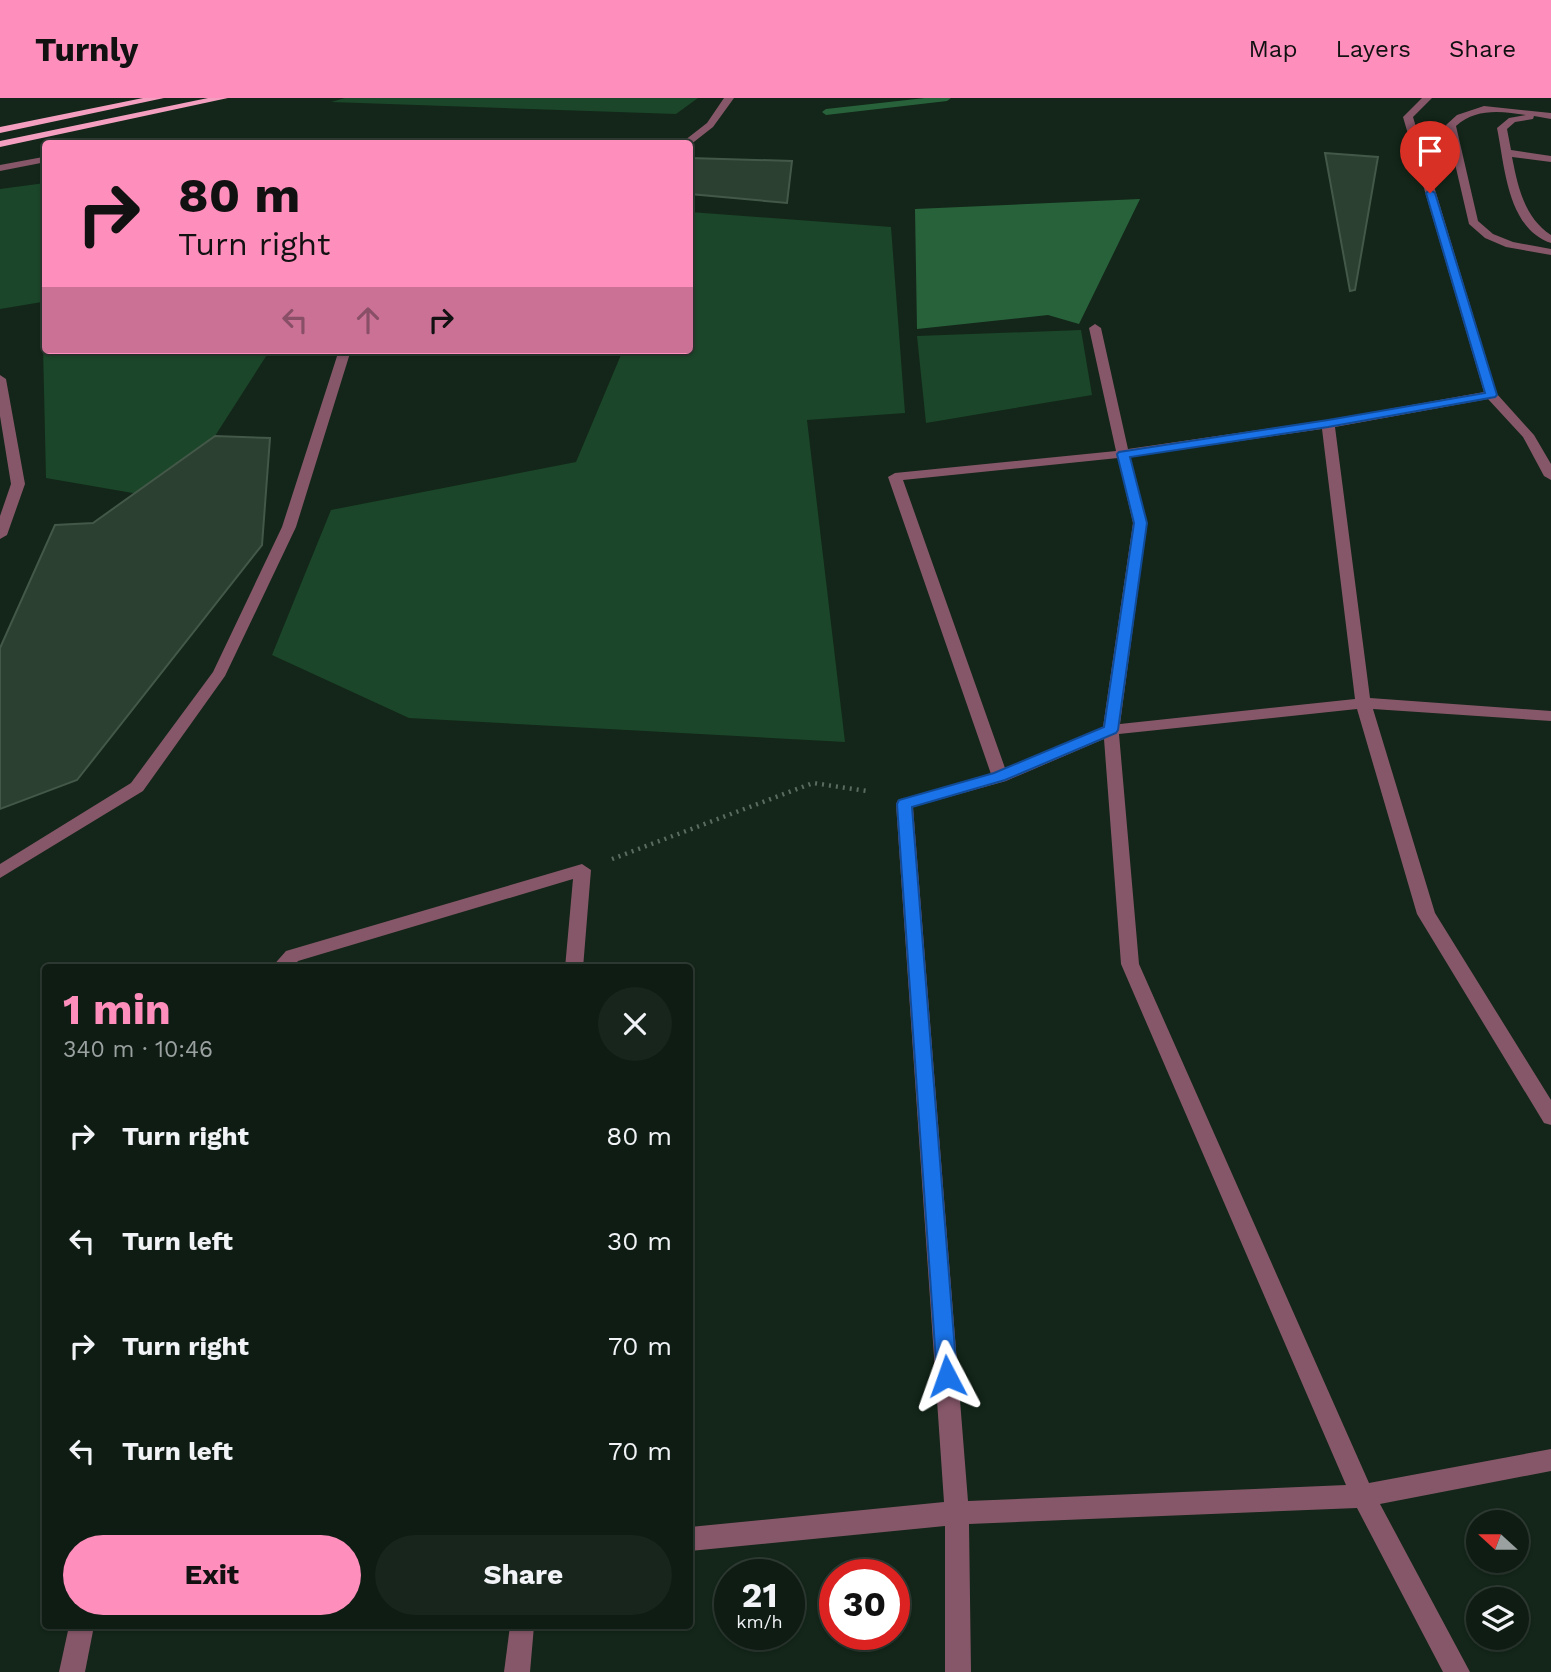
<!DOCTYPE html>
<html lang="en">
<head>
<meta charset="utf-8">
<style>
	body { margin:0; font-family:"Work Sans",sans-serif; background:#17251c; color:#f1f3f6; height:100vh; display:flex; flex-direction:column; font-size:26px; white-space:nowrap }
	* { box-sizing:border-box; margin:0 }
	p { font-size:23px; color:#9ba1a0 }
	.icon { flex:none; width:38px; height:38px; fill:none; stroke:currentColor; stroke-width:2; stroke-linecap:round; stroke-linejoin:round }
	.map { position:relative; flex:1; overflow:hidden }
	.sheet { position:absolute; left:42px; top:866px; width:651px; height:665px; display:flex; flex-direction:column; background:#0e1c13; border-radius:7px; box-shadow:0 2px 5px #0004,0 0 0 2px #2e3a33 }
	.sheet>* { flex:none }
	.banner { position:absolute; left:42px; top:42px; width:651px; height:214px; border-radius:7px; box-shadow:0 2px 5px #0004,0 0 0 2px #2e3a33; background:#fe8ebc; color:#111; overflow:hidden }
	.needle { width:46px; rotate:291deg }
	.controls { position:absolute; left:1466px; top:1412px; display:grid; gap:14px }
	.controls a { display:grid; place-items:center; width:63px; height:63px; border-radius:50%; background:#0e1c13; box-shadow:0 2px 5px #0004,0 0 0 2px #2e3a33; font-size:35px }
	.speed { position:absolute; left:714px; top:1461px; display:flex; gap:14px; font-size:35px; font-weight:700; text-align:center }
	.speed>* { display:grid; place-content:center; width:91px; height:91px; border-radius:50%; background:#0e1c13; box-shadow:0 2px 5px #0004,0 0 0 2px #2e3a33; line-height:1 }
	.speed small { font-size:18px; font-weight:400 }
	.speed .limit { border:10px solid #d22; background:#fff; color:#111 }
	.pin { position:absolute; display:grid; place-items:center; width:60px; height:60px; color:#fff; margin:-72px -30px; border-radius:50% 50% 50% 0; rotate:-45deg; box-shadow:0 0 7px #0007 }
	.pin .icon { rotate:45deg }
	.me { position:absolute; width:77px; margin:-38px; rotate:356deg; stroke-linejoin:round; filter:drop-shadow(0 0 5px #0008) }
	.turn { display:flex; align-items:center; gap:24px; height:147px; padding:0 21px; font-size:32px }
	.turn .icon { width:91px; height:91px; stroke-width:2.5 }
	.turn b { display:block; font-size:49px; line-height:60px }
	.lanes { display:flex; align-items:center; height:66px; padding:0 21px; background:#0003; justify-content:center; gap:35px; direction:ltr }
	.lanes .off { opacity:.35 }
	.round { display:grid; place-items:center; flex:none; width:74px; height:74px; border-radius:37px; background:#17251c }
	.head { display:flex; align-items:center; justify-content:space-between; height:119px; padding:0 21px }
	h1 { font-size:42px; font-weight:700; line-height:52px; color:#fe8ebc }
	.cta { display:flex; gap:14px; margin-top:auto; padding:14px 21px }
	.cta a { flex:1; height:80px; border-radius:42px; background:#fe8ebc; color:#111; font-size:28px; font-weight:700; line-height:80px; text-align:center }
	.cta a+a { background:#17251c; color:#f1f3f6 }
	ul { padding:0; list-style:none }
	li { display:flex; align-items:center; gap:21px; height:105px; padding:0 21px }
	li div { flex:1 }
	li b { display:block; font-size:26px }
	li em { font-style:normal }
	header { display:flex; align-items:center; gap:42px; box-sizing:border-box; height:98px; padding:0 35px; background:#fe8ebc; color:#111 }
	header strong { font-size:33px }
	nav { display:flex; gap:38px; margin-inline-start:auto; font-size:24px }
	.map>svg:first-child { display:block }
</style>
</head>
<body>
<header>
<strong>Turnly</strong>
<nav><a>Map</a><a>Layers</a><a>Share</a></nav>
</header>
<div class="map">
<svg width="1551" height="1574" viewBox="0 0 1551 1574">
	<rect width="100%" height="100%" fill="#132619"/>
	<!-- green -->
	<g fill="#1b4629">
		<polygon points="345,0 698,0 676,16 331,4"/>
		<polygon points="45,85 46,252 270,252 215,338 150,398 46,380 42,204 0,211 0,91"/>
		<polygon points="690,114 891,129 905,315 807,322 845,644 409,620 272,557 331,412 576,364 623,252 690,252"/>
		<polygon points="1081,232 1092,297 926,325 917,238"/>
	</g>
	<!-- water -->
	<polygon fill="#28623b" points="1140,101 1079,226 1048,217 917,231 915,111"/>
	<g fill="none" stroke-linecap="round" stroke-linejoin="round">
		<!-- stream -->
		<polygon fill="#28623b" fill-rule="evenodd" points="925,0 951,0 947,3 826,17 822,14 826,11"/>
	</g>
	<!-- building -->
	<g fill="#2c4031" stroke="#435848" stroke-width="2">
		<polygon points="1325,55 1378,59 1355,192 1350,193"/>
		<polygon points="690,60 792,63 787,105 690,96"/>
		<polygon points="215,338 270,340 262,447 77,682 0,711 0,550 55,427 93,425"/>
	</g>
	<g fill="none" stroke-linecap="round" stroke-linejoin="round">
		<!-- path -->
		<polyline stroke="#5a6b5f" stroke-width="4.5" stroke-dasharray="2 5" stroke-linecap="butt" points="612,761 813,685 867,693"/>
		<!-- service -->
		<path fill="#865769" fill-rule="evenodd" d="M1484,8L1551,15V21L1534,18L1533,21L1515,24L1507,31L1511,52L1551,58V64L1512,59C1518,89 1524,119 1551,137V145C1507,130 1505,69 1497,30L1509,20L1526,17C1501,13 1476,10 1456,28L1478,123L1493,136L1513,144L1551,151V157L1506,149L1485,140L1469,126L1446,27L1457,17Z"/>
		<!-- minor -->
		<g fill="#865769" fill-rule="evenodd">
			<polygon points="724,0 734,0 713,29 690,47 680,46 707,25"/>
			<path d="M1422,0H1432L1413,19L1497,296L1534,337L1551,366V382L1544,378L1523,339L1488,301L1335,329L1370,600L1551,613V623L1373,611L1435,815L1551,1002V1027L1544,1025L1417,816L1357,611L1119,636L1139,866L1369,1385L1551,1351V1373L1380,1406L1470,1574H1443L1357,1410L969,1426L971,1574H945V1428L690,1453V1429L944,1404L896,706L898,702L991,676L888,379L895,375L1116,353L1089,230L1095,226L1101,230L1128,351L1328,322L1484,294L1403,19ZM1322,331L1355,601L1120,626L1147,425L1130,359ZM1118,360L1133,425L1103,629L1005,670L903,382ZM1104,641L1121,866L1346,1387L968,1403L913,709L1006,683Z"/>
			<polygon points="43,59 46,64 0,73 0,67"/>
			<polygon points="339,252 351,252 296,429 225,578 143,693 0,780 0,766 131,685 213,574 282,429"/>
			<polygon points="0,277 6,281 25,386 7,437 0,441 0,418 11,386 0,318"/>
			<polygon points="582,766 591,772 583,870 565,870 573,781 298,863 292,870 271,870 286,853"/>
			<polygon points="69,1528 94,1528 85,1574 59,1574"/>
			<polygon points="510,1528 534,1528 530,1574 504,1574"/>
		</g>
		<!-- trunk -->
		<g fill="#f49fc0" fill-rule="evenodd">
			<polygon points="143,0 164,0 0,35 0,29"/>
			<polygon points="208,0 228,0 0,49 0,43"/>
		</g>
	</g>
	<!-- route -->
	<polygon fill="#1a73e8" stroke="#114b97" stroke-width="2" points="1430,92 1435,95 1497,297 1495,299 1328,329 1130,359 1147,425 1118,632 1116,635 1005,682 912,709 957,1278 954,1285 947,1288 940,1285 937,1278 897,706 899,702 994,675 1104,629 1134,425 1117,356 1119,354 1328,322 1485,295 1426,95"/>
</svg>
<div class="controls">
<a><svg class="needle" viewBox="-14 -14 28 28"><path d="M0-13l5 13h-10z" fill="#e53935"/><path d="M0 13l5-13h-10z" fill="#9ba1a0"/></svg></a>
<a><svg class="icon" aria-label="layers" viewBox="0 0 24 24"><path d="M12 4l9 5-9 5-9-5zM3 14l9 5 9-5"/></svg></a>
</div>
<div class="speed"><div>21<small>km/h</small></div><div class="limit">30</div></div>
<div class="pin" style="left:1430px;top:95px;background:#d93025"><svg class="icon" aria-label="arrive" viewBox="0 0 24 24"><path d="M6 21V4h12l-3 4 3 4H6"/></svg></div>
<svg class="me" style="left:947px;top:1278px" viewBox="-20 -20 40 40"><path d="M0-17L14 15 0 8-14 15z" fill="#1a73e8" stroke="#fff" stroke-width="4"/></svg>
<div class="banner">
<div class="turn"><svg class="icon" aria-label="right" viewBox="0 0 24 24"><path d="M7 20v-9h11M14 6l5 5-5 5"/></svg><div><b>80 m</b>Turn right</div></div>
<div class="lanes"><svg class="icon off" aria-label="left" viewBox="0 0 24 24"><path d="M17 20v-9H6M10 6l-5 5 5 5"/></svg><svg class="icon off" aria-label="ahead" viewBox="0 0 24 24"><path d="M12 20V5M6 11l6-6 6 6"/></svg><svg class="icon" aria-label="right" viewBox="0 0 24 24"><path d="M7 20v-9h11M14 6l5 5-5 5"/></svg></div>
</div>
<section class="sheet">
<div class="head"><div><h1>1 min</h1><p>340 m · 10:46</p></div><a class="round"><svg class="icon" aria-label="close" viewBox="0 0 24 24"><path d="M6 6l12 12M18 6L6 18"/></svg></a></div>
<ul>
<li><svg class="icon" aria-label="right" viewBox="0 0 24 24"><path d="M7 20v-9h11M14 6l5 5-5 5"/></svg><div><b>Turn right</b></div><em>80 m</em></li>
<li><svg class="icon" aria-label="left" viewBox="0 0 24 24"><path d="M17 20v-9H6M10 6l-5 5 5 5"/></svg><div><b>Turn left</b></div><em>30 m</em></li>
<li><svg class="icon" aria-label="right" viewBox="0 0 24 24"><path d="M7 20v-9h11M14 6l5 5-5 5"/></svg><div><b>Turn right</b></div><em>70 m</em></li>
<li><svg class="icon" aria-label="left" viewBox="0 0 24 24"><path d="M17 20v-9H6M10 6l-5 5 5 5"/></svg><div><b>Turn left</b></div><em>70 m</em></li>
</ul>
<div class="cta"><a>Exit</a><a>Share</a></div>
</section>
</div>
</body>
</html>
